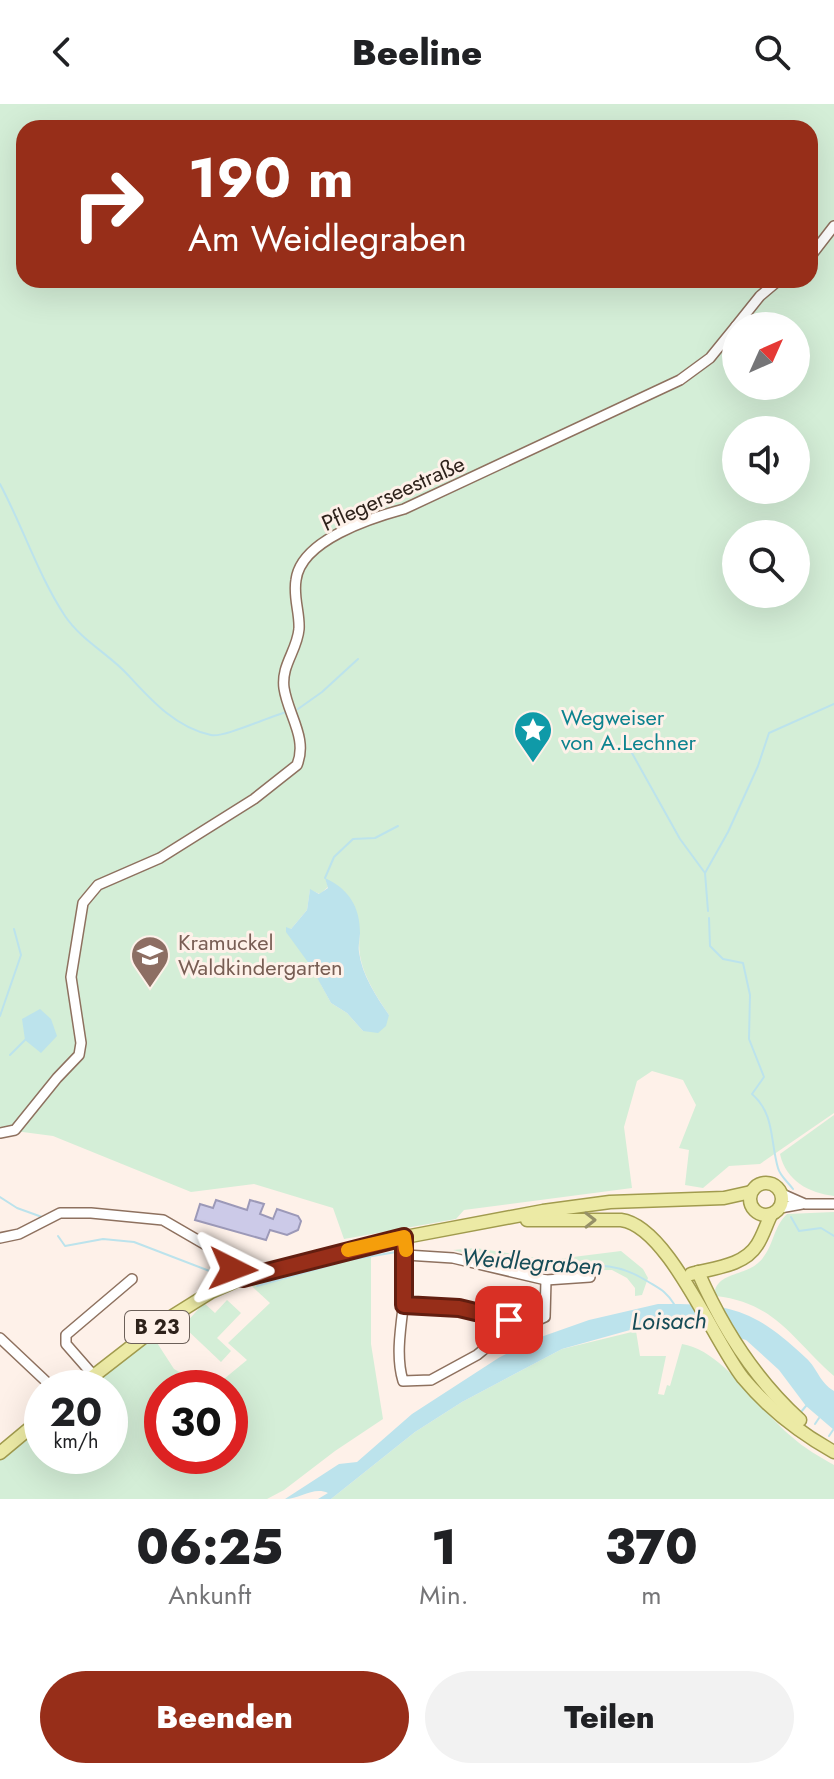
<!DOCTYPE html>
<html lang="de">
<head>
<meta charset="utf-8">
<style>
	body { margin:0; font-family:Jost,sans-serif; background:#f2f2f2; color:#202124; height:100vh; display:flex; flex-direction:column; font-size:30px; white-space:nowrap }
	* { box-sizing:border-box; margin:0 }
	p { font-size:26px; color:#757577 }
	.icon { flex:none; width:44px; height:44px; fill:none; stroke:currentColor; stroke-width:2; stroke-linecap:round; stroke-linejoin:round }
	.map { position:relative; height:1395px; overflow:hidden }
	.details { display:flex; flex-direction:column; background:#fff; flex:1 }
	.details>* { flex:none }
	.guide { position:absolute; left:16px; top:16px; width:802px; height:168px; border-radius:24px; box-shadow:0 8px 32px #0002; background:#972e19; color:#fff; overflow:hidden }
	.needle { width:52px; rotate:45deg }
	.fabs { position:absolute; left:722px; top:208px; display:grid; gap:16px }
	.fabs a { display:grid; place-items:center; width:88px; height:88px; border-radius:50%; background:#fff; box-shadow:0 8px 32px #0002; font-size:40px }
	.speed { position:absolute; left:24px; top:1266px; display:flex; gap:16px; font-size:40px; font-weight:700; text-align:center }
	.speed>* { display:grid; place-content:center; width:104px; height:104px; border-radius:50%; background:#fff; box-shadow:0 8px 32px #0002; line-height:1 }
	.speed small { font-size:20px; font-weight:400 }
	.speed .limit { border:12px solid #d22; background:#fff; color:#111 }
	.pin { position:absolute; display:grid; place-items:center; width:68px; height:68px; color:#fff; margin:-34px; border-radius:16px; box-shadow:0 4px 12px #0006 }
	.me { position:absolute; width:88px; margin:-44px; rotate:93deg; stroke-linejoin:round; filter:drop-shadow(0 0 6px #0008) }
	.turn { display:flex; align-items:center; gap:28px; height:168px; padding:0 40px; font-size:36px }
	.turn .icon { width:104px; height:104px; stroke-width:2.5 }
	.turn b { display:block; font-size:56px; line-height:68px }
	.eta { display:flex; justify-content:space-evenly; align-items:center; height:136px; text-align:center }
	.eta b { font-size:48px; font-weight:800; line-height:56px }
	.primary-button { display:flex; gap:16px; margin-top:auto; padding:16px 40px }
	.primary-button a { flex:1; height:92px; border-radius:48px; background:#972e19; color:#fff; font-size:32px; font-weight:800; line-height:92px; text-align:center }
	.primary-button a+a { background:#f2f2f2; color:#202124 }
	header { display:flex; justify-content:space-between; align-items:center; height:104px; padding:0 40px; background:#fff; font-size:36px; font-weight:800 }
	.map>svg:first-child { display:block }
</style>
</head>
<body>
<header><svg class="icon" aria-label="back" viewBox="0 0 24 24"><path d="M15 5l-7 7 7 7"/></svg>Beeline<svg class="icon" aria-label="search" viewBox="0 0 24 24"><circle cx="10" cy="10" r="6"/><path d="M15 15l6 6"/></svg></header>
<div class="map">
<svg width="834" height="1395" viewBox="0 0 834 1395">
	<rect width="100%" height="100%" fill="#fef1e9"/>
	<!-- green -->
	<g fill="#d4eed7" fill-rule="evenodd">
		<path d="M0,0H834V1009L760,1060L729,1062L703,1084L685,1081L689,1046L679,1044L696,1001L683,976L652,967L637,977L624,1023L632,1084L464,1106L456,1115L344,1135L333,1104L254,1080L191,1088L53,1032L0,1025ZM24,24H810V176H24ZM736,222H796V282H736ZM736,326H796V386H736ZM736,430H796V490H736ZM326,775L360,831C355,860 373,887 389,911L363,927L347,909L331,899L291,825L307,806L310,786L320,790L328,783Z"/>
		<path d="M834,1011V1092C809,1089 786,1077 780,1050Z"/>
		<path d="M834,1108V1272C794,1238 777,1199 716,1192L715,1186C720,1169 745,1171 758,1159C774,1145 772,1124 787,1110Z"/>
		<polygon points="476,1144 549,1156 621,1147 643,1165 648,1174 642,1191 635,1192 635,1184 627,1174 612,1166 537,1167 453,1146"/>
		<polygon points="371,1146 371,1240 383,1315 335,1347 284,1386 267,1395 0,1395 0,1349 42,1314 42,1352 110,1352 110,1284 78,1284 150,1228 174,1265 207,1284 162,1284 162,1352 230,1352 230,1284 213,1284 247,1256 228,1239 270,1199 243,1174"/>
		<polygon points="227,1196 241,1209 217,1234 231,1247 221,1258 183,1222 204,1199 215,1209"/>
		<path d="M636,1227L640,1252H666L658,1290L664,1291L667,1281L670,1282L682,1240C723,1246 760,1307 792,1333C804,1344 820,1353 834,1361V1395H331L415,1328L462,1298L562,1245Z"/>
	</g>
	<!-- water -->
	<g fill="#bce3ec">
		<path d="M325,774C349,785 360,803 360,829C360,835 358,841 359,848C362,871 376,892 389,911L386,922L378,929L363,927L347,909L331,899L310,861L286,828V823L291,825L307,806L310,785L319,790L328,784Z"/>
		<polygon points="40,905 51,915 57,932 41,949 25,936 22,915"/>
		<path d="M658,1200C730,1199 753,1204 806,1254C818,1265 819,1278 834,1287V1326L806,1302L779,1266L746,1236L699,1223L630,1226L562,1245L462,1298L415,1328L331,1395H318L328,1389C314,1382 300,1395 285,1395L339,1360L357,1358L412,1310L500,1253L538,1234L589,1216Z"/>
	</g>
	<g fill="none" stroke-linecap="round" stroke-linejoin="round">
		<!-- stream -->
		<g stroke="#bce3ec" stroke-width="2">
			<path d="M0,380C23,423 38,471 65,512C82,537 109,550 128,571C151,596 176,624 211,631C224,634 270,612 287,608"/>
			<polyline points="298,605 322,588 358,555"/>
			<polyline points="623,633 680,735 705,769"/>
			<polyline points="325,774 334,753 353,735 375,734 398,722"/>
			<polyline points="708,807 705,769 728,728 758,662 769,629 834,600"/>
			<path d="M709,814L710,842L723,855L743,859L750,891L749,935L764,973L752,990C775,1010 770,1037 778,1064C780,1072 788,1078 793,1085"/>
			<polyline points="0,912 21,851 14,825"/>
			<polyline points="10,951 25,936"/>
			<polyline points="0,1093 17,1104 42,1113"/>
			<polyline points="791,1113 799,1127 821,1124 834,1132"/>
			<polyline points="58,1132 65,1142 103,1135 134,1138 212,1168"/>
			<path d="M429,1148C464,1150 498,1159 533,1163C579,1168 604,1150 647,1177C660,1185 666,1187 674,1200"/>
			<polyline points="257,1182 349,1156 402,1147"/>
			<polyline points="801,1308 806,1302"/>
			<polyline points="815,1320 819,1314"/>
			<polyline points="829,1332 833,1326"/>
		</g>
	</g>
	<!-- building -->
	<polygon fill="#cccae8" stroke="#9c99b8" stroke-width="2" points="216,1096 247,1106 250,1096 264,1100 260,1110 273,1115 277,1105 298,1112 301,1117 298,1126 287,1131 270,1126 266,1136 195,1116 200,1100 213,1104"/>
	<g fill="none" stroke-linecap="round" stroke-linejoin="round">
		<!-- minor casing -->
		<g stroke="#8e715f" stroke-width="12">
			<g id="minor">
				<polyline points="810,153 834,122"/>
				<polyline points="736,222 760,192 779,176"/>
				<path d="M0,1029L15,1026L57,974L79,951L81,939L71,873L83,799L98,781L160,754L254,695L297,661C308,634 288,611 284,584C281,561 297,547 299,525C300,509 293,493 296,476C301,436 371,414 404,405L680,276L710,254L736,222"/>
				<polyline points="780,1089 805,1100 834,1100"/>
				<polyline points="780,1104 802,1100"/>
				<path d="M404,1133C415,1178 390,1235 403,1277L431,1276L477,1251L516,1219L536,1217L545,1213L546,1176"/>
				<polyline points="0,1134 19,1130 60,1109 91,1109 163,1116 213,1145 243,1174"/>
				<polyline points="406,1151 453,1154 546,1176 590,1173"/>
				<polyline points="211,1188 227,1159"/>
				<polyline points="404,1201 459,1204 516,1219"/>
				<polyline points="0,1234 53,1284"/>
				<polyline points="94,1272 66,1240 66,1231 132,1175"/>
			</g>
		</g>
		<!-- major casing -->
		<g stroke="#a19b4e" stroke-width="15">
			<g id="major">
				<circle cx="766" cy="1095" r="16"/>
				<path d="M527,1116H621C668,1122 713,1236 743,1274C768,1304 800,1329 834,1348"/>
				<path d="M698,1168C722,1223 756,1276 800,1316"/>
				<path d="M691,1170C713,1164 744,1162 757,1141C763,1132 766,1121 771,1111"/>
				<polyline points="78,1284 163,1218 211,1188 243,1174 384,1137 543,1107 610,1098 724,1094 751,1088"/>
				<polyline points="0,1349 42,1314"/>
			</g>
		</g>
		<!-- minor -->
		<use href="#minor" stroke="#fff" stroke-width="9"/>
		<!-- major -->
		<use href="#major" stroke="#eceaa5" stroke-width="12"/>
	</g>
	<!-- one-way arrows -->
	<defs><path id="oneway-chevron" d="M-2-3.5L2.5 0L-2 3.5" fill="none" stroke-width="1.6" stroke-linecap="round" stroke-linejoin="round" transform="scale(2)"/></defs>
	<use stroke="#969067" href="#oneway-chevron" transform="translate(590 1116) rotate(-1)"/>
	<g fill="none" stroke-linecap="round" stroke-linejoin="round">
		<!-- route casing -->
		<g stroke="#621e10" stroke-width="20">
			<polyline id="route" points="233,1165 243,1174 404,1133 404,1201 459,1204 509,1216"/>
		</g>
		<!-- route -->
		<use href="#route" stroke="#972e19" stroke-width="14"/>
		<!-- slow -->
		<polyline stroke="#f59e0b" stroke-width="14" points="348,1146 404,1133 406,1146"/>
	</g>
	<!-- icons -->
	<defs>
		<g id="sight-pin" transform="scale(2)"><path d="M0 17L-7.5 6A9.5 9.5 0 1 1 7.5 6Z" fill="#0f9aa8" stroke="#fef1e9"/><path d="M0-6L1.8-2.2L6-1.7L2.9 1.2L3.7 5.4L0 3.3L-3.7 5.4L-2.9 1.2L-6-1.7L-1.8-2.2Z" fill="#fff"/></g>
		<g id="school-pin" transform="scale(2)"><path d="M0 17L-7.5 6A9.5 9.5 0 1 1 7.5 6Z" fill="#8d6e63" stroke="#fef1e9"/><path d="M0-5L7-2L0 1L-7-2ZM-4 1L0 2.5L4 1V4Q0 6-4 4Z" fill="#fff"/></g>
	</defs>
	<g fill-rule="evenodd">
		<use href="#sight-pin" x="533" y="626"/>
		<use href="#school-pin" x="150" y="851"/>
	</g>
	<g text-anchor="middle" stroke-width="6" stroke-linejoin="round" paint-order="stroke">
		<!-- shield labels -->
		<rect fill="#fef1e9" stroke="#6c6059" stroke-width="2" x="125" y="1207" width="64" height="32" rx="6"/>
		<g font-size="20" font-weight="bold" fill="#2e221b">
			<text x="157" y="1230">B 23</text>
		</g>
		<!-- street labels -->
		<g font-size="22" fill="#2e221b" stroke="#fef1e9">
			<text transform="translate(393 389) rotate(-24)" y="8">Pflegerseestraße</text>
		</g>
		<!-- culture labels -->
		<g font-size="22" fill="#0d838f" stroke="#fef1e9" text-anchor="start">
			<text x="561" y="621">Wegweiser<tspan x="561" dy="25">von A.Lechner</tspan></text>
		</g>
		<!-- education labels -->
		<g font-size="22" fill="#785e54" stroke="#fef1e9" text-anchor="start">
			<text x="178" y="846">Kramuckel<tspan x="178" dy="25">Waldkindergarten</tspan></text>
		</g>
		<!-- water labels -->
		<g font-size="24" font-style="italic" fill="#164c57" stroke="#fef1e9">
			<text transform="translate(532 1158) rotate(4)" y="8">Weidlegraben</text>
			<text transform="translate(669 1217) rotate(-1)" y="8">Loisach</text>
		</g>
	</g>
</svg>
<div class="fabs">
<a><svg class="needle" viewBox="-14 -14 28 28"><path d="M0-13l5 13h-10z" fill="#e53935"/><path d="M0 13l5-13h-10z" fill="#757577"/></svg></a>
<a><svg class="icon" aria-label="sound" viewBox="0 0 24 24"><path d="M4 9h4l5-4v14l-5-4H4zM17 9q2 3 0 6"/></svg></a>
<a><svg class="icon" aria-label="search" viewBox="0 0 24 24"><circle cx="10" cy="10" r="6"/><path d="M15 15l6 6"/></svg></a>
</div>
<div class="speed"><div>20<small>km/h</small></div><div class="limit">30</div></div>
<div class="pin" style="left:509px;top:1216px;background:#d93025"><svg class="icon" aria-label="arrive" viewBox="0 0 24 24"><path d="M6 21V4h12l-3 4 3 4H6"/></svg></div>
<svg class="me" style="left:233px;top:1165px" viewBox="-20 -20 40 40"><path d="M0-17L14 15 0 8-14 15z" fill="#972e19" stroke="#fff" stroke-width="4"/></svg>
<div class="guide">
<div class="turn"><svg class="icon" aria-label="right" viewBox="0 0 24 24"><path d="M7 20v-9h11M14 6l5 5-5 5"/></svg><div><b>190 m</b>Am Weidlegraben</div></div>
</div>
</div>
<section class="details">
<div class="eta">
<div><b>06:25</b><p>Ankunft</p></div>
<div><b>1</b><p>Min.</p></div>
<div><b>370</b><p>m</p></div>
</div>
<div class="primary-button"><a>Beenden</a><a>Teilen</a></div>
</section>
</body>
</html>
